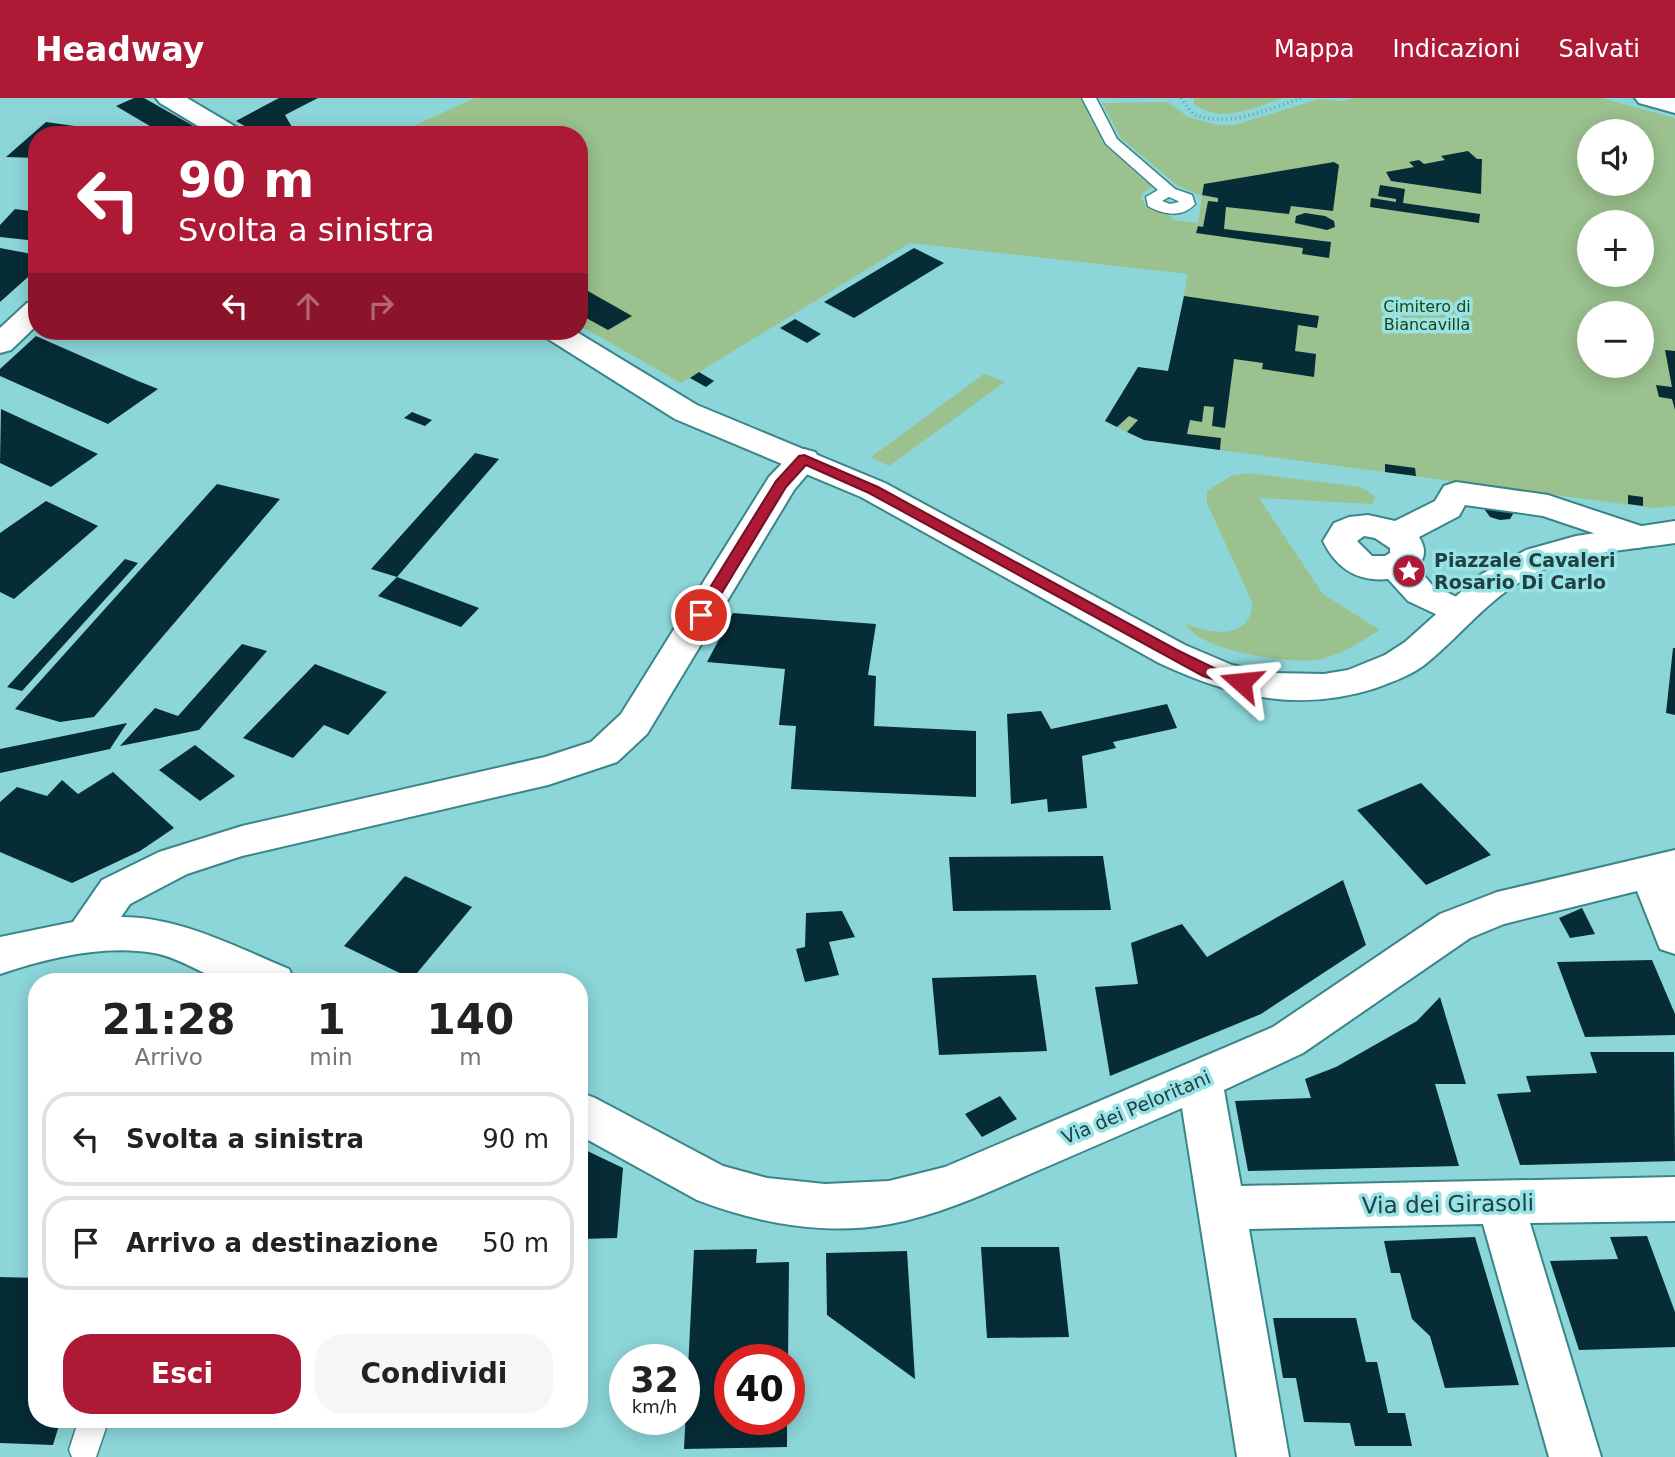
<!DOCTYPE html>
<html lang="it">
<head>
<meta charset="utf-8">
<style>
	body { margin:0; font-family:"DejaVu Sans",sans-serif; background:#f6f6f6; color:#222; height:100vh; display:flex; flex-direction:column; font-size:26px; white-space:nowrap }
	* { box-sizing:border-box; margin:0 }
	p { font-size:23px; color:#767676 }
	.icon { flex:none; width:38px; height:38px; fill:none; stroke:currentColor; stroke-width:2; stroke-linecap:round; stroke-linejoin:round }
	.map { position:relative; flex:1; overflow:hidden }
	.side { position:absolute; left:28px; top:875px; width:560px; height:455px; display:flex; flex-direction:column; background:#fff; border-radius:28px; box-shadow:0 4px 18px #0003 }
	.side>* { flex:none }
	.hud { position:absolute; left:28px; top:28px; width:560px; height:214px; border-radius:28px; box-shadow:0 4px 18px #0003; background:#ae1936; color:#fff; overflow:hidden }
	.tools { position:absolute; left:1577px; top:21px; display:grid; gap:14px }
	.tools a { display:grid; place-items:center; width:77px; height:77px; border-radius:50%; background:#fff; box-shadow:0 4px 18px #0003; font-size:35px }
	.speed { position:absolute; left:609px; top:1246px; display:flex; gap:14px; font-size:35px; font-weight:700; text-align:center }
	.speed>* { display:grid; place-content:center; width:91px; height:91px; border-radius:50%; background:#fff; box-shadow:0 4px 18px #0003; line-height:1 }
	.speed small { font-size:18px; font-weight:400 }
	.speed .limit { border:10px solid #d22; background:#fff; color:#111 }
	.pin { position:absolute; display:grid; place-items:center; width:60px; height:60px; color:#fff; margin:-30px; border:4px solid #fff; border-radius:50%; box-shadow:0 2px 7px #0007 }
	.me { position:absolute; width:77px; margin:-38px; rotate:288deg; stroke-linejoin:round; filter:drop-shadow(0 0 5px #0008) }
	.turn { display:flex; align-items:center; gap:24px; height:147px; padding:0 35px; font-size:32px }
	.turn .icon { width:91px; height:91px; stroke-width:2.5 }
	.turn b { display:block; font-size:49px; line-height:60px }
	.lanes { display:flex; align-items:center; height:66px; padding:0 35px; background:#0003; justify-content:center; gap:35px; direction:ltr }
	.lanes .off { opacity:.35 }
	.eta { display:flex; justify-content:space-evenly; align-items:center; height:119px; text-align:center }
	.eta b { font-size:42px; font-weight:700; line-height:49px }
	.button { display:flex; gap:14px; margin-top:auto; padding:14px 35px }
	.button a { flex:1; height:80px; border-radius:28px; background:#ae1936; color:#fff; font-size:28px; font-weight:700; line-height:80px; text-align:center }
	.button a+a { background:#f6f6f6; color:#222 }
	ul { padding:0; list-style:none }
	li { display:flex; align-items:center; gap:21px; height:94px; margin:0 14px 10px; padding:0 21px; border:4px solid #e0e0e0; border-radius:28px }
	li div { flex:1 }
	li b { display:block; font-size:26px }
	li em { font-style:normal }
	header { display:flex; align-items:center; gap:42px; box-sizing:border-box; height:98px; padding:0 35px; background:#ae1936; color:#fff }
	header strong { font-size:33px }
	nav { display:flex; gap:38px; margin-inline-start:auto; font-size:24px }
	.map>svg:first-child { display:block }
</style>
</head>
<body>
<header>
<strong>Headway</strong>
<nav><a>Mappa</a><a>Indicazioni</a><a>Salvati</a></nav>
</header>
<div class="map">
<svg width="1675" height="1359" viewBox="0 0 1675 1359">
	<rect width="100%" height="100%" fill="#8cd6d9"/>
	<!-- green -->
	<g fill="#9bc18f" fill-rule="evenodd">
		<path d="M475,0H1080L1104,46L1154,88L1143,95L1141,100L1148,110L1171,118L1172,122L1198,125L1202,98L1178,88L1121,40L1102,5L1168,4L1188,19L1218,27H1235L1319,1L1342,3L1354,0H1601L1675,20V408L1653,410L1144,342L1105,323L1138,269L1169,273L1188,176L910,145L681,285L579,227V37H394ZM1589,33H1642V86H1589ZM1589,124H1642V177H1589ZM1589,215H1642V268H1589Z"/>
		<path d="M1194,0H1284C1254,9 1222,27 1194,6Z"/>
		<polygon points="984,276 1005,284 889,368 871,359"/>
		<path d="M1248,375L1361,389L1376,399L1372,406L1259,400L1323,496L1380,532C1360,544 1340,558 1317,562C1288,566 1198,553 1185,525C1209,537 1253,542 1252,504L1207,405V393L1231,378Z"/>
	</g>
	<!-- building -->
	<g fill="#062c36">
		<polygon points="134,0 144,0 197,30 196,37 165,37 116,8"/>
		<polygon points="279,0 318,0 285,17 292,29 302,33 295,37 260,37 236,23"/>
		<polygon points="46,24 110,33 106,37 37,37 37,60 6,59"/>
		<polygon points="1468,53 1477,61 1482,61 1481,96 1391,83 1386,74 1414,69 1409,64 1419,62 1424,66 1445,62 1441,58"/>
		<polygon points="1334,64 1339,67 1333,113 1291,108 1289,116 1226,109 1224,131 1331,144 1329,160 1302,156 1303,150 1196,135 1198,128 1203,129 1208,103 1218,104 1218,100 1202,97 1204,86"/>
		<polygon points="1380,87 1405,91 1403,105 1480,116 1479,125 1370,109 1371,100 1396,104 1396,101 1378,98"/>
		<polygon points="15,111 37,114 37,143 0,139 0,127"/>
		<polygon points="1305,115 1325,118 1334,123 1335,129 1327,132 1295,125 1296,118"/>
		<polygon points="0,150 37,157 37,171 0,204"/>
		<polygon points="914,150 944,165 854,220 824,204"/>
		<polygon points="579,188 632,218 608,232 579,216"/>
		<polygon points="1184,198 1319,218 1317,230 1298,227 1295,253 1316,256 1314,279 1262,271 1263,265 1234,261 1225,330 1212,328 1214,309 1204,308 1202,324 1190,322 1187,336 1221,340 1220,352 1144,342 1127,334 1138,322 1129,318 1117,329 1105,323 1138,269 1168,273"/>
		<polygon points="795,221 821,236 807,245 780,230"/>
		<polygon points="36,238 138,283 158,291 108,326 0,278 0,271"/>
		<polygon points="1665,252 1675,253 1675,312 1672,301 1659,299 1656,287 1672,289"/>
		<polygon points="699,274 714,283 706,289 690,280"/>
		<polygon points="1,311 98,356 51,389 0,365"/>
		<polygon points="412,314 432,322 425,328 404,320"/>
		<polygon points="475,355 499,361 397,479 479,510 461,529 378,498 397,479 371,471"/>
		<polygon points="1385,366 1415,370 1416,378 1385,374"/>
		<polygon points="217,386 280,401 94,619 60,624 15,611"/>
		<polygon points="1628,397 1643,399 1643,408 1628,406"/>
		<polygon points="46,403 98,428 14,501 0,494 0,435"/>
		<polygon points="1489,406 1509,409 1513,416 1510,421 1500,422 1490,419 1485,412"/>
		<polygon points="125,461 138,465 22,593 7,589"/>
		<polygon points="733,515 876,526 868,577 876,578 874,628 976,633 976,699 791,691 796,628 779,627 785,571 707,564"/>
		<polygon points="242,546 267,553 199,632 120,648 155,610 178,618"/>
		<polygon points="1673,550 1675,550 1675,617 1666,615"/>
		<polygon points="315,566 387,594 348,637 324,627 293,660 243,640"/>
		<polygon points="1167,606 1177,630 1113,644 1116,650 1082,658 1087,710 1048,714 1047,701 1011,706 1007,616 1041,613 1051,631"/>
		<polygon points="127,625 110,651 0,675 0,651"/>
		<polygon points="195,647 235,678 200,703 159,672"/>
		<polygon points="113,674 174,730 140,753 72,785 0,754 0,704 17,689 47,698 62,682 78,696"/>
		<polygon points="1421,685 1491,757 1426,787 1357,712"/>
		<polygon points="1103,758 1111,812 953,813 949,759"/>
		<polygon points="405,778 472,809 412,881 344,848"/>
		<polygon points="1343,782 1366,847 1261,916 1110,978 1095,889 1138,886 1131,845 1182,826 1207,859"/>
		<polygon points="1582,810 1595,836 1570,840 1559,820"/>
		<polygon points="842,813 855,839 829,844 839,877 805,884 796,851 805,849 806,815"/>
		<polygon points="1652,862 1675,916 1675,937 1585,939 1557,864"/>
		<polygon points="1036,877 1047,953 939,957 932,880"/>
		<polygon points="1440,899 1466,986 1435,986 1459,1068 1248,1073 1235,1003 1311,1000 1305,981 1336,969 1417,923"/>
		<polygon points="1590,954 1674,954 1675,1063 1520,1067 1497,996 1531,994 1526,978 1597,975"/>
		<polygon points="1000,998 1017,1021 982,1039 965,1016"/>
		<polygon points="579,1049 623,1070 617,1140 579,1141"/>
		<polygon points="1647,1138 1675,1214 1675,1249 1579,1252 1550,1163 1618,1161 1610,1139"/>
		<polygon points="1475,1139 1519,1287 1445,1290 1430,1238 1412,1221 1400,1175 1391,1175 1384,1143"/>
		<polygon points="981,1149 1059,1149 1069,1239 987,1240"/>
		<polygon points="757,1151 756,1165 789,1164 788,1262 730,1262 730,1321 787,1321 787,1349 684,1351 694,1152"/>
		<polygon points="907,1153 915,1281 827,1217 826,1155"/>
		<polygon points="0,1179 37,1180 37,1321 61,1321 53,1347 0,1345"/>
		<polygon points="1273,1220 1356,1220 1366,1264 1377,1264 1388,1315 1405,1315 1412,1348 1355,1348 1350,1325 1304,1324 1296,1280 1283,1280"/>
	</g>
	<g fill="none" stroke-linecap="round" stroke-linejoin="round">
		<!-- lane casing -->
		<g stroke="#3a8588" stroke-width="3">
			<g id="lane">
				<path d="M1082,0H1096L1117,41L1175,91L1192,97L1195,106C1182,120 1164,117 1148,108L1146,99L1158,92L1106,46ZM1169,99L1178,103L1179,104L1170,106L1162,103Z"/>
				<polygon points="79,1321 109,1321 96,1359 72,1359 69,1352"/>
			</g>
		</g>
		<!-- street casing -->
		<g stroke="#3a8588" stroke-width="4">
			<g id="street">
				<polygon points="37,202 37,227 11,252 0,255 0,230 27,205"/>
				<path d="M804,351L815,354L820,361L794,392L647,636L617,664L548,687L242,758L187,776L130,806L121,819C180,819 236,849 289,871L295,884C275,884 250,888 230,884C205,879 182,860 154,855C104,846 47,860 0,876V839L73,824L102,782L159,754L242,728L545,659L591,644L621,616L769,379L793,354Z"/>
				<path d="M1456,384L1548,397L1650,431L1655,439L1650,447L1638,450L1543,418L1465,407L1459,418L1419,439C1426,450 1426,460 1417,469L1432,487L1471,506L1477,515L1471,524L1459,527L1408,503L1388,481C1357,484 1336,470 1323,443L1334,425L1349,419L1368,417L1395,423L1435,403L1444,388ZM1364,438L1375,440L1390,450V455L1385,458H1372L1357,443Z"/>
				<path d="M1675,752V856L1660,851L1637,793L1504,826L1470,840L1303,955L1224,992L1241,1088L1675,1079V1123L1530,1125L1601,1359H1549L1483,1126L1249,1131L1289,1359H1237L1182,1010C1132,1032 1081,1054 1030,1076C985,1096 939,1117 890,1126C826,1138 756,1125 697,1102L579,1037V994L595,1000L723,1068L767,1080L825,1086L889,1083L945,1069L1273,929L1440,816L1497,794Z"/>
			</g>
		</g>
		<!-- secondary casing -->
		<g stroke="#3a8588" stroke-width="4">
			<g id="secondary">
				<polygon points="156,0 187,0 241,32 245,37 213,37 160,5"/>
				<polygon points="1635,0 1675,0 1675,15 1639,5"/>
				<path d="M540,233H575L697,307L885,385L1185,547L1232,567L1272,575L1324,576L1348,572L1385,557L1405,544L1480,477L1526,452L1576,438L1675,423V445C1627,452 1574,454 1530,478C1490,499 1463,535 1428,564C1413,577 1394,583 1376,590C1297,615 1232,599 1159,565L861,399L675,321L545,239Z"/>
			</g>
		</g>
		<!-- path -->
		<path stroke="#68a4a6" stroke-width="3.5" stroke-dasharray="1 3.5" stroke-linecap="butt" d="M1181,0L1193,16C1227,31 1268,11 1302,0"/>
		<!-- lane -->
		<use href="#lane" fill="#fff" fill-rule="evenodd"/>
		<!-- street -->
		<use href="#street" fill="#fff" fill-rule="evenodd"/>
		<!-- secondary -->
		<use href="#secondary" fill="#fff" fill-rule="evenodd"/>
	</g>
	<!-- route -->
	<polygon fill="#ae1936" stroke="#711023" stroke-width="2" points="804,357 878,389 1177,552 1214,570 1246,581 1248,584 1241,590 1203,578 869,395 806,367 786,389 706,521 696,521 693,517 776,383 799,358"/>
	<!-- icons -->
	<defs>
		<g id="sight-disc" transform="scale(1.75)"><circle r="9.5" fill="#ae1936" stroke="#98e3e6"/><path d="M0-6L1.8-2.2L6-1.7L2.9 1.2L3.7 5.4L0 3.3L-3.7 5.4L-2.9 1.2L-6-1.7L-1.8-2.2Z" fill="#fff"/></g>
	</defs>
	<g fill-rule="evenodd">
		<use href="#sight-disc" x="1409" y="473"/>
	</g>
	<g text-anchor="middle" stroke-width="7" stroke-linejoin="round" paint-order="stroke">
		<!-- far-park labels -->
		<g font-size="16" fill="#1d440c" stroke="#98e3e6">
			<text x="1427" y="214">Cimitero di<tspan x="1427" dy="18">Biancavilla</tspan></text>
		</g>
		<!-- poi labels -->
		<g font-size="19" font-weight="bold" fill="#204041" stroke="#98e3e6" text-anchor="start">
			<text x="1434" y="469">Piazzale Cavaleri<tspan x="1434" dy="22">Rosario Di Carlo</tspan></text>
		</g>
		<!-- street labels -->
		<g font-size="19" fill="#204041" stroke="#98e3e6">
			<text transform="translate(1136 1009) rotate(-23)" y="7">Via dei Peloritani</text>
		</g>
		<!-- near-street labels -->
		<g font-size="23" fill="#204041" stroke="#98e3e6">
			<text transform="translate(1448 1106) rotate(-1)" y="8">Via dei Girasoli</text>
		</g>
	</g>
</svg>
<div class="tools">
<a><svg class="icon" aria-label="sound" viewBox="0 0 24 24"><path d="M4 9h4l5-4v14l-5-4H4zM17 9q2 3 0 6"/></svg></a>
<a>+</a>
<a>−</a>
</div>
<div class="speed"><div>32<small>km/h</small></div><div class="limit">40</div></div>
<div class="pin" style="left:701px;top:517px;background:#d93025"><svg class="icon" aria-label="arrive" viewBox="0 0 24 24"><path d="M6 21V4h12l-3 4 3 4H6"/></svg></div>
<svg class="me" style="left:1241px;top:584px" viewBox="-20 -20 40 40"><path d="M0-17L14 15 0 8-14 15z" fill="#ae1936" stroke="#fff" stroke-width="4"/></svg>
<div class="hud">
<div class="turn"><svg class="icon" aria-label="left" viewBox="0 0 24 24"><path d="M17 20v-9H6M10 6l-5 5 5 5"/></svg><div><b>90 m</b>Svolta a sinistra</div></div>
<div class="lanes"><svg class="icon" aria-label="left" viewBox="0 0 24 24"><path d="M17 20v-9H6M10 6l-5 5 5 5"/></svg><svg class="icon off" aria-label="ahead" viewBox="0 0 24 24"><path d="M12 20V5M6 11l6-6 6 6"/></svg><svg class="icon off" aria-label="right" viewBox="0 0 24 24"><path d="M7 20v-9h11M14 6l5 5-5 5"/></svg></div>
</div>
<section class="side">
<div class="eta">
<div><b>21:28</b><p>Arrivo</p></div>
<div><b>1</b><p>min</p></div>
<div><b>140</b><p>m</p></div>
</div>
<ul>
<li><svg class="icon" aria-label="left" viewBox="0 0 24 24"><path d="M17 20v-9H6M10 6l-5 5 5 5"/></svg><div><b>Svolta a sinistra</b></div><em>90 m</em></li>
<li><svg class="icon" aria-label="arrive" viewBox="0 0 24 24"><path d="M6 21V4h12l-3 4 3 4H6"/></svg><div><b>Arrivo a destinazione</b></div><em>50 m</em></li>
</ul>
<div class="button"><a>Esci</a><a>Condividi</a></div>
</section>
</div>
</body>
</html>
